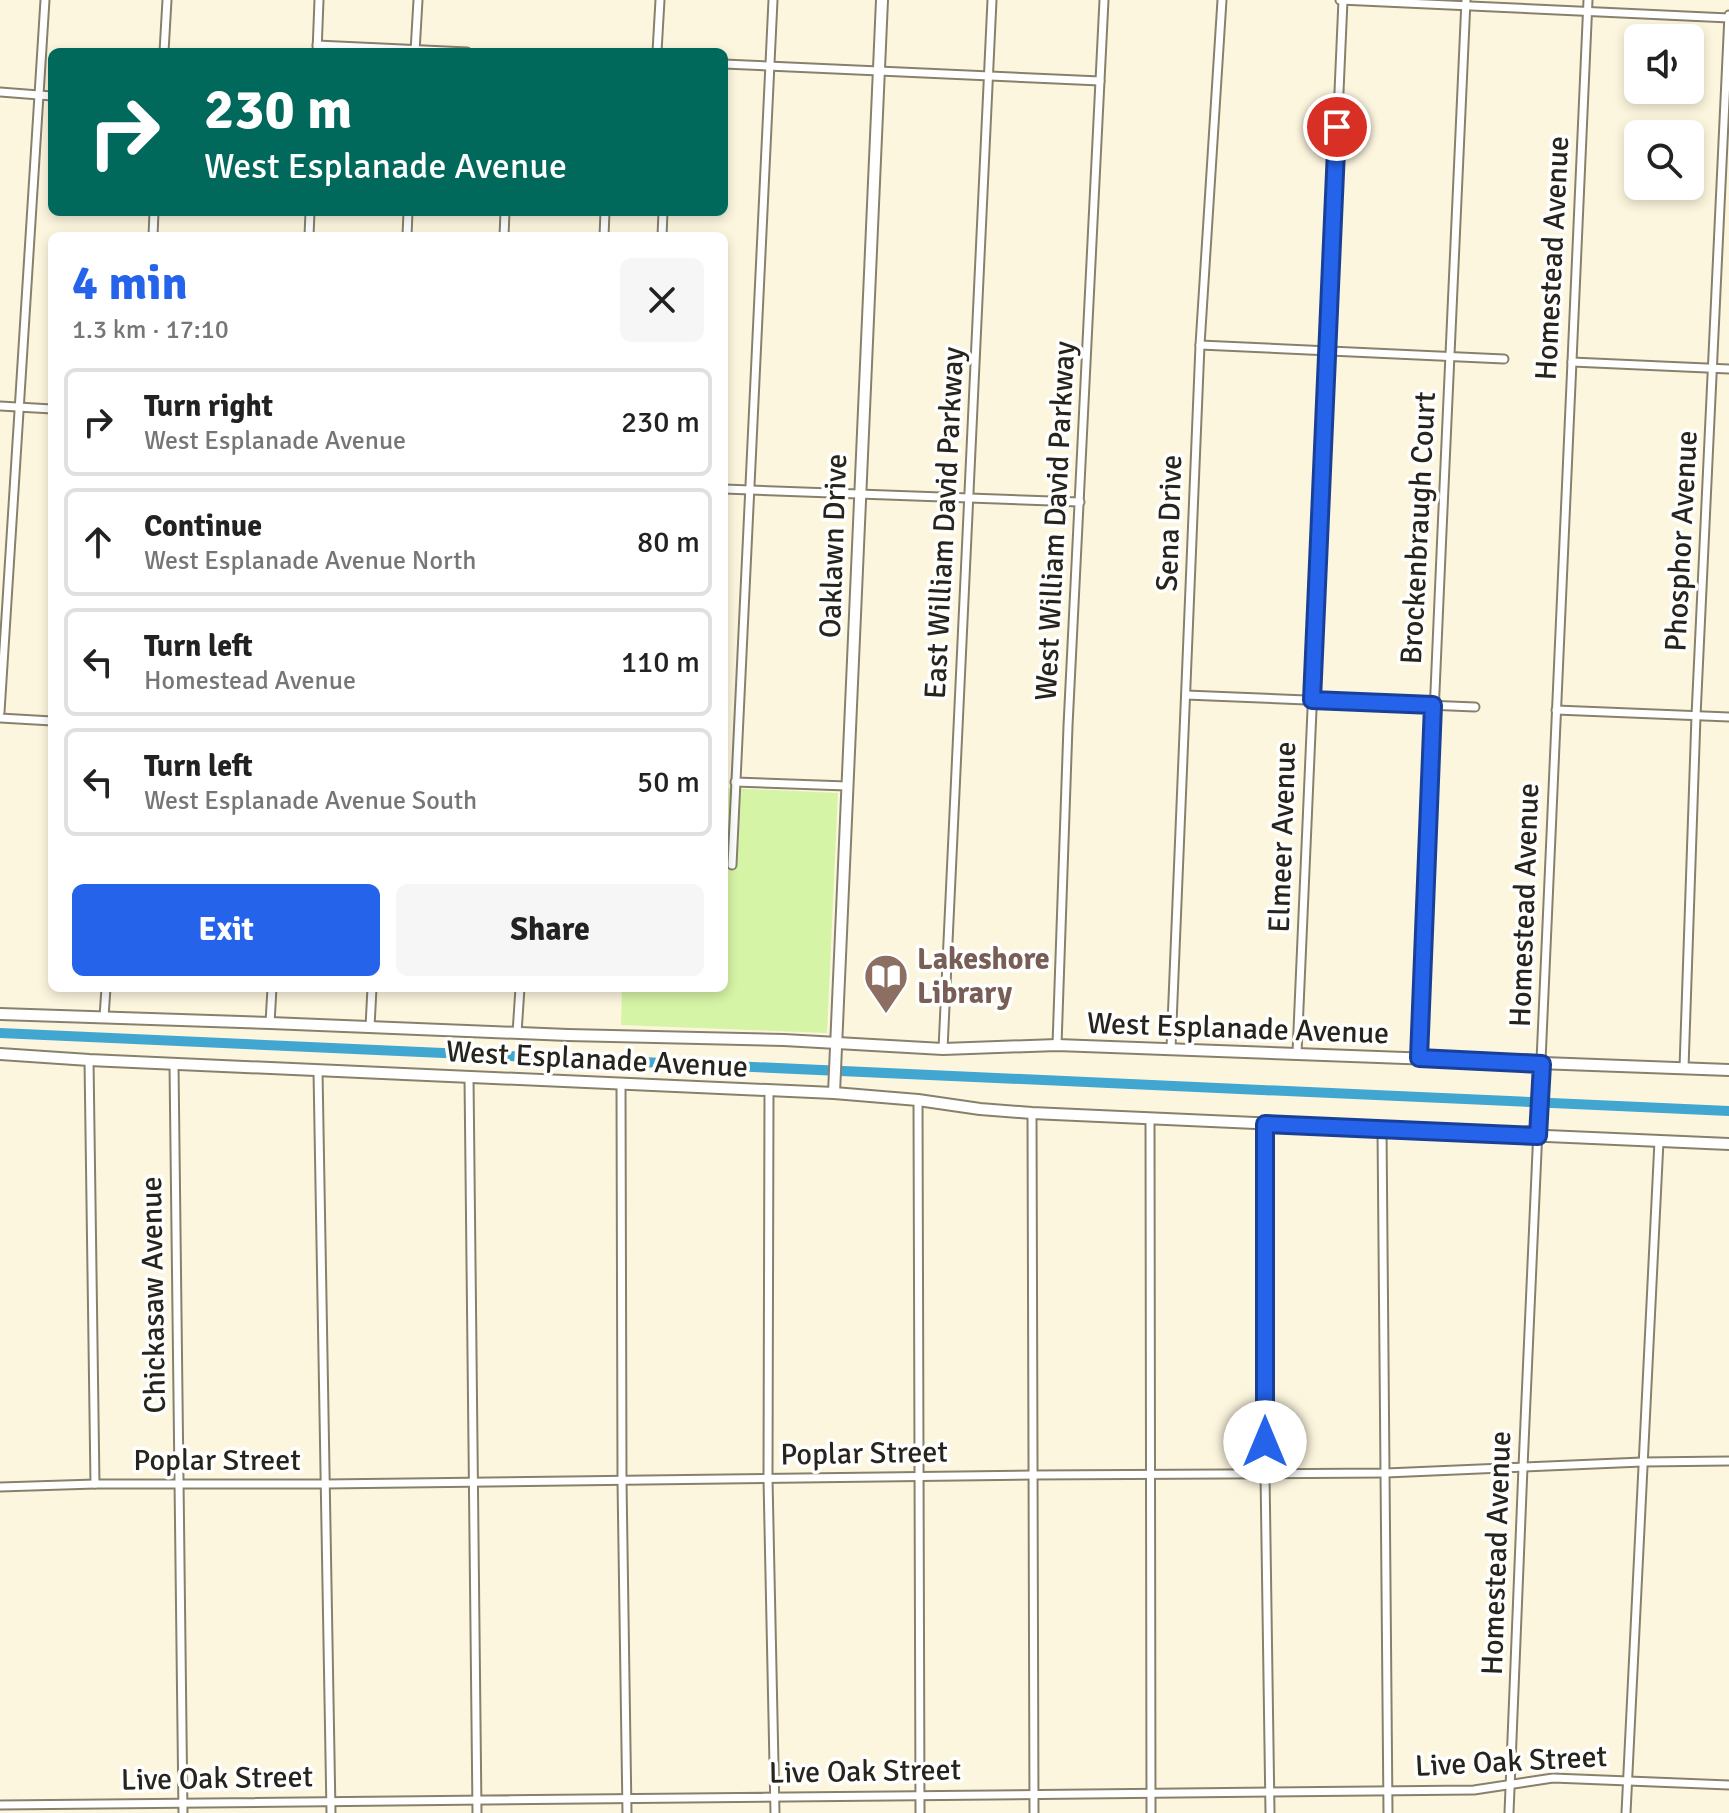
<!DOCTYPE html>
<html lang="en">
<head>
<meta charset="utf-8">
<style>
	body { margin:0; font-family:Signika,sans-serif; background:#f6f6f6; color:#222; height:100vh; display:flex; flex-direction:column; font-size:30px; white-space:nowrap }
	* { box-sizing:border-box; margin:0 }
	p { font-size:26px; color:#767676 }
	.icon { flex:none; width:44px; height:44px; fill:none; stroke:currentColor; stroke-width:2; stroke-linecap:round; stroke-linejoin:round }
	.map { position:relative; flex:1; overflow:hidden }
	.side { position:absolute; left:48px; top:232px; width:680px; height:760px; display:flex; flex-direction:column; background:#fff; border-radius:12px; box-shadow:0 4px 12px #0003 }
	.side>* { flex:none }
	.hud { position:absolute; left:48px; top:48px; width:680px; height:168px; border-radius:12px; box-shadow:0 4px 12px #0003; background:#00695c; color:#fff; overflow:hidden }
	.tools { position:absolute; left:1624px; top:24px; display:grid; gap:16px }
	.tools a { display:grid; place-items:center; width:80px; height:80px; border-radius:12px; background:#fff; box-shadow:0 4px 12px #0003; font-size:40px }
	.pin { position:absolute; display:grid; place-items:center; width:68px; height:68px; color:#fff; margin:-34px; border:4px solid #fff; border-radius:50%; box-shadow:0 2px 8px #0007 }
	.me { position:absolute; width:88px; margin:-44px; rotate:0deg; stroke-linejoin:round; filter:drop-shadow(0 0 6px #0008) }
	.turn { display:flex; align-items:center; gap:28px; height:168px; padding:0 24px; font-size:36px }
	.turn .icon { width:104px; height:104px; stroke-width:2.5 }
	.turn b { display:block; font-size:56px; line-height:68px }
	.round { display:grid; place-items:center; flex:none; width:84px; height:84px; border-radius:12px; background:#f6f6f6 }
	.overview { display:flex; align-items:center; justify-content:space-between; height:136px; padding:0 24px }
	h1 { font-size:48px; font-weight:700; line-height:60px; color:#2563eb }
	.primary-button { display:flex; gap:16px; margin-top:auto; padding:16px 24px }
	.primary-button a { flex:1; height:92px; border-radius:12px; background:#2563eb; color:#fff; font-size:32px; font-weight:700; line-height:92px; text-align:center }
	.primary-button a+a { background:#f6f6f6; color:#222 }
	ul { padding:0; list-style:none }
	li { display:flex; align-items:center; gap:24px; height:108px; margin:0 16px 12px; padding:0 8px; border:4px solid #e0e0e0; border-radius:12px }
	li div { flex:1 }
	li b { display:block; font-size:30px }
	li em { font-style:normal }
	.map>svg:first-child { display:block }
</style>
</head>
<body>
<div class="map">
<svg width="1729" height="1813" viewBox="0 0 1729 1813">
	<rect width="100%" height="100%" fill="#fdf6df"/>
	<!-- green -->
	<polygon fill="#d6f4a5" points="724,772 728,773 728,788 838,793 827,1033 621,1025 622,988 724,988"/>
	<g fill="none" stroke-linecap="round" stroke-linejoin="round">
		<!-- canal -->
		<polyline stroke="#41a6d0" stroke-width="10" points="0,1033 1729,1111"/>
		<!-- street casing -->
		<g stroke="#87806c" stroke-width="11">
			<g id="street">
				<polyline points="1340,0 1729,18"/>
				<polyline points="317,45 467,52"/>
				<polyline points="164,52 167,0"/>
				<polyline points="317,52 319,0"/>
				<polyline points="415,52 418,0"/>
				<polyline points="657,52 660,0"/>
				<polyline points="724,64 1100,81"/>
				<polyline points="0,92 52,96"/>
				<polyline points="153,236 154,212"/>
				<polyline points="309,236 310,212"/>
				<polyline points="407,236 408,212"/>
				<polyline points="504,236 505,212"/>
				<polyline points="604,236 605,212"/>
				<polyline points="662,236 663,212"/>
				<polyline points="1200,345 1504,359"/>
				<polyline points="1572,362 1729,369"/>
				<polyline points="0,406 52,409"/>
				<polyline points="724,489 1080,502"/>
				<polyline points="1186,695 1475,707"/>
				<polyline points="1556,710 1729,717"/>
				<polyline points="0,712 45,0"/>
				<polyline points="0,718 52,721"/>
				<polyline points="735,782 847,786"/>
				<polyline points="732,865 773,0"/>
				<polyline points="104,1017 106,988"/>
				<polyline points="270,1023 272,988"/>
				<polyline points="370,1027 372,988"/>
				<polyline points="517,1033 520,988"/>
				<polyline points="1057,1045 1068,726 1104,0"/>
				<polyline points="1171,1048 1200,345 1222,0"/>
				<polyline points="943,1049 992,0"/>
				<polyline points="1297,1053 1343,0"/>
				<path d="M1419,1058C1433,705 1451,353 1466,0"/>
				<polyline points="89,1060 95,1484"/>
				<polyline points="174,1064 183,1813"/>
				<polyline points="1684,1068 1696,716 1729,15"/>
				<polyline points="318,1071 331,1813"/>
				<polyline points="469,1077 477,1813"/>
				<polyline points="621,1084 622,1481 627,1813"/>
				<polyline points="769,1091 768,1479 775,1813"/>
				<polyline points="918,1100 920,1813"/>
				<polyline points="1032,1113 1034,1813"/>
				<polyline points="1150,1118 1151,1813"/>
				<polyline points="1265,1124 1265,1474 1270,1813"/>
				<polyline points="1382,1129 1388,1813"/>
				<polyline points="0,1487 95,1484 325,1484 1033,1475 1386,1473 1642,1462 1729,1461"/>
				<polyline points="0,1805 1474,1790 1553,1778 1729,1785"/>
				<polyline points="1509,1813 1523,1467 1588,0"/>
				<polyline points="1626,1813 1659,1141"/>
			</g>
		</g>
		<!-- secondary casing -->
		<g stroke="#87806c" stroke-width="14">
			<g id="secondary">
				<polyline points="0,1014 270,1023 568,1035 784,1040 943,1049 1057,1045 1729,1070"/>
				<polyline points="0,1054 89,1060 834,1093 918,1100 980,1109 1032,1113 1729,1144"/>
				<polyline points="834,1093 882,0"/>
			</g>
		</g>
		<!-- street -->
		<use href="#street" stroke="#fff" stroke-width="7"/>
		<!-- secondary -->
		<use href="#secondary" stroke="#fff" stroke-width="10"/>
	</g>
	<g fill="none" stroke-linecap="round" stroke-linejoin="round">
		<!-- route casing -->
		<g stroke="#184099" stroke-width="20">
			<polyline id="route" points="1265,1442 1265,1124 1538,1136 1542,1064 1419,1058 1433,705 1312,700 1337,127"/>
		</g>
		<!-- route -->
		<use href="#route" stroke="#2563eb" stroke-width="14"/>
	</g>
	<!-- icons -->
	<defs>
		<g id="library-pin" transform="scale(2.3)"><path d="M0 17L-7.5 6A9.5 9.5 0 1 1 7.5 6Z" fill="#8d6e63" stroke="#fff"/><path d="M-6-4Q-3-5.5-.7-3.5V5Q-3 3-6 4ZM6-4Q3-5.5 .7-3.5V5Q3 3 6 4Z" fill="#fff"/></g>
	</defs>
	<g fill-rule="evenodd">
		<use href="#library-pin" x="886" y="976"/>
	</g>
	<g text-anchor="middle" stroke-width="7" stroke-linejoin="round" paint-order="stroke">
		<!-- street labels -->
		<g font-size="30" fill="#27241c" stroke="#fff">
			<text transform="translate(1552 258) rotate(-87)" y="10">Homestead Avenue</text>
			<text transform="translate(1055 521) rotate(-87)" y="10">West William David Parkway</text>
			<text transform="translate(944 523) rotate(-87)" y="10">East William David Parkway</text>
			<text transform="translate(1169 523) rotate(-88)" y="10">Sena Drive</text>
			<text transform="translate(1418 528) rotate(-87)" y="10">Brockenbraugh Court</text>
			<text transform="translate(1681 541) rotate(-87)" y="10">Phosphor Avenue</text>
			<text transform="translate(833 546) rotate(-88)" y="10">Oaklawn Drive</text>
			<text transform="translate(1282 837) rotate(-88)" y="10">Elmeer Avenue</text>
			<text transform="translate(1524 905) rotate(-88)" y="10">Homestead Avenue</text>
			<text transform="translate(1238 1028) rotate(2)" y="10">West Esplanade Avenue</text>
			<text transform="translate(597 1059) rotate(3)" y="10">West Esplanade Avenue</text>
			<text transform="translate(153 1295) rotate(-91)" y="10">Chickasaw Avenue</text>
			<text transform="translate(864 1453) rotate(-1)" y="10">Poplar Street</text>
			<text x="217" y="1470">Poplar Street</text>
			<text transform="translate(1496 1553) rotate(-88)" y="10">Homestead Avenue</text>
			<text transform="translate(1511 1761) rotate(-3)" y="10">Live Oak Street</text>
			<text transform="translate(865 1771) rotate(-1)" y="10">Live Oak Street</text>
			<text transform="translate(217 1778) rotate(-1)" y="10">Live Oak Street</text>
		</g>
		<!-- education labels -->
		<g font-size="30" font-weight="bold" fill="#785e54" stroke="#fff" text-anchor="start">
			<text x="917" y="969">Lakeshore<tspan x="917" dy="34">Library</tspan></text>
		</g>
	</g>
</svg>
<div class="tools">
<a><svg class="icon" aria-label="sound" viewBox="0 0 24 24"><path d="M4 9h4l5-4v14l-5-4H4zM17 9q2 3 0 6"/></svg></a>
<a><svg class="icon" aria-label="search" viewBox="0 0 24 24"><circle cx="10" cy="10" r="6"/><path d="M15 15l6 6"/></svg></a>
</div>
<div class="pin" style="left:1337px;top:127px;background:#d93025"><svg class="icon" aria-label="arrive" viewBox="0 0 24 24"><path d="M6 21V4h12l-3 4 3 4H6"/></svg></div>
<svg class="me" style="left:1265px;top:1442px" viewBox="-20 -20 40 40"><circle r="19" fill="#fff"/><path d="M0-13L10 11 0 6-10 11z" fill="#2563eb"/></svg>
<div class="hud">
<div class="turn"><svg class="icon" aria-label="right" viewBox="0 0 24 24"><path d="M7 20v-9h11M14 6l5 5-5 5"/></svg><div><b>230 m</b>West Esplanade Avenue</div></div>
</div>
<section class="side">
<div class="overview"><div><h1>4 min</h1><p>1.3 km · 17:10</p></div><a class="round"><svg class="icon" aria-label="close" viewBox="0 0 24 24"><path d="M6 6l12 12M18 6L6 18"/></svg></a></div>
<ul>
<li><svg class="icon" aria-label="right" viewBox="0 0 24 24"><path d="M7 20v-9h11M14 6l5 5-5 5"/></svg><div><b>Turn right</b><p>West Esplanade Avenue</p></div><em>230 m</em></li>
<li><svg class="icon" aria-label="ahead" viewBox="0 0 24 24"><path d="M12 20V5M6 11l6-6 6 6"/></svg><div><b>Continue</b><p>West Esplanade Avenue North</p></div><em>80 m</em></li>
<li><svg class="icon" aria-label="left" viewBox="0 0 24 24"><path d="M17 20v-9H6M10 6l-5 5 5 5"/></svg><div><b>Turn left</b><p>Homestead Avenue</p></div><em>110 m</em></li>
<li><svg class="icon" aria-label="left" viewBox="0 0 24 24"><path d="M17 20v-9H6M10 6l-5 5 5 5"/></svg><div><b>Turn left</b><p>West Esplanade Avenue South</p></div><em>50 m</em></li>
</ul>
<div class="primary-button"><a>Exit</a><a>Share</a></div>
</section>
</div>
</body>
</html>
